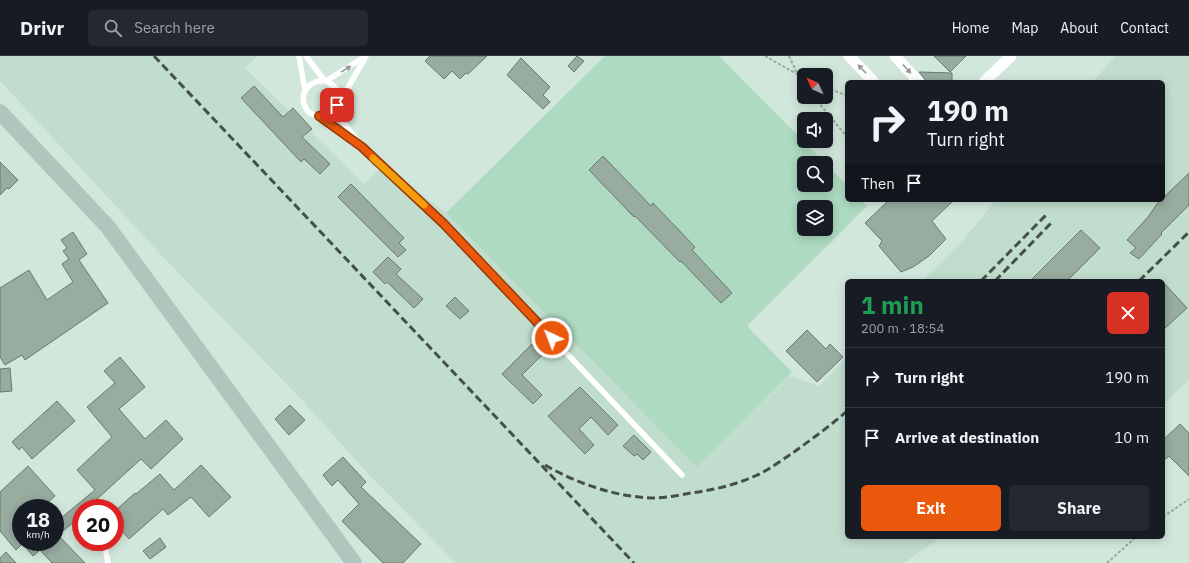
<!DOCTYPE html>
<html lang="en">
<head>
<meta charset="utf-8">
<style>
	body { margin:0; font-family:"IBM Plex Sans",sans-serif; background:#242831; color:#f1f3f6; height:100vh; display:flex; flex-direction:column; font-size:15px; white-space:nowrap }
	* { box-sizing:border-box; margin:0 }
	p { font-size:13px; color:#9ea1a6 }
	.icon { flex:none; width:22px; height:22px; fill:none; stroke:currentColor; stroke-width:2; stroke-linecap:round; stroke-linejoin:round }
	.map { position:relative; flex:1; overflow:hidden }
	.sheet { position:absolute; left:845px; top:223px; width:320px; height:260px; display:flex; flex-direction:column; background:#171b24; border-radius:6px; box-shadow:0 2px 10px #0003 }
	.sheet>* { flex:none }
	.guide { position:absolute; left:845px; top:24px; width:320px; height:122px; border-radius:6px; box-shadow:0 2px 10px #0003; background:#171b24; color:#f1f3f6; overflow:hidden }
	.needle { width:26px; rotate:314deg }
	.fabs { position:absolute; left:797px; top:12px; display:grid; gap:8px }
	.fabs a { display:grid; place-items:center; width:36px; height:36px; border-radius:6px; background:#171b24; box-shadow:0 2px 10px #0003; font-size:20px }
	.speed { position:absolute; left:12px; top:443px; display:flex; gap:8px; font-size:20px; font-weight:700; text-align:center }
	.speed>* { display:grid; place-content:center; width:52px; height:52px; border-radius:50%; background:#171b24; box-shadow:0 2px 10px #0003; line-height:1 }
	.speed small { font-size:10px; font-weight:400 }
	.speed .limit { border:6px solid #d22; background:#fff; color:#111 }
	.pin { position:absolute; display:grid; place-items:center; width:34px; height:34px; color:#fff; margin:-17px; border-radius:8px; box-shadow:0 2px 6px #0006 }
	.me { position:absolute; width:44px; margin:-22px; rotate:317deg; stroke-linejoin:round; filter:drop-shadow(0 0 3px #0008) }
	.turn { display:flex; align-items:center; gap:14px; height:84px; padding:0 16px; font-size:18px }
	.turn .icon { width:52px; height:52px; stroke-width:2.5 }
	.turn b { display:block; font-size:28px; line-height:34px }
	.then { display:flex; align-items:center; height:38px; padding:0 16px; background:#0003; gap:8px; font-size:15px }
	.round { display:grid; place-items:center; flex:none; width:42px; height:42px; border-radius:6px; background:#242831 }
	.head { display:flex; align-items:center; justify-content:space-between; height:68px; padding:0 16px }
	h1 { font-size:24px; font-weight:800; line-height:30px; color:#1e9e55 }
	.cta { display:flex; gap:8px; margin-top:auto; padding:8px 16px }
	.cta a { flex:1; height:46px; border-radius:6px; background:#ea580c; color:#fff; font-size:16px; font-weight:800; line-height:46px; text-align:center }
	.cta a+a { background:#242831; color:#f1f3f6 }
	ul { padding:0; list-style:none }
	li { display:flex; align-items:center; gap:12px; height:60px; padding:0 16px; border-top:1px solid #363941 }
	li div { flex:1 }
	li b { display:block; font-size:15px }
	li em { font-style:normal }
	header { display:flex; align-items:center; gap:24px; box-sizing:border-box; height:56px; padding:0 20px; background:#171b24; border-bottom:1px solid #363941 }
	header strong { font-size:19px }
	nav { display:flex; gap:22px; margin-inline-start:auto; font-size:14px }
	.search { width:280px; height:36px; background:#242831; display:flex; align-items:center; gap:10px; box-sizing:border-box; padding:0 14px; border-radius:6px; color:#9ea1a6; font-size:15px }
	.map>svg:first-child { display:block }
</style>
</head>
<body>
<header>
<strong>Drivr</strong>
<div class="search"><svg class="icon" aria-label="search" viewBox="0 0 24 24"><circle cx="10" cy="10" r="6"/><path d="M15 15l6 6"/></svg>Search here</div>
<nav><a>Home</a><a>Map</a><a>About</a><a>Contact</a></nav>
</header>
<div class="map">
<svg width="1189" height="507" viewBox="0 0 1189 507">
	<rect width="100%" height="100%" fill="#d2e7db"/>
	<!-- built -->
	<g fill="#c1ddcd">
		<polygon points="0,0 258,0 245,12 364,128 384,109 446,157 697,411 789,320 819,330 847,302 847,481 941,481 904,507 456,507 371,421 301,343 164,202 0,25"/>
		<polygon points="1115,0 1189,0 1189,324 1163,349 1163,225 922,225 965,182 996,144 1163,144 1163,26 1093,26"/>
	</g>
	<!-- green -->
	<path fill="#addac1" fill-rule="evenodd" d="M605,0H719L825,107H804V129H826V108L847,129V144H861L867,150L747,270L792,316L697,411L446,157ZM804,151H826V173H804Z"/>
	<!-- building -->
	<g fill="#98aca0" stroke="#677a6f">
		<polygon points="430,0 487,0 468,18 466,17 460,23 452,15 444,23 425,5"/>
		<polygon points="577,0 584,5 574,16 568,10"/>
		<polygon points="934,0 966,0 950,16"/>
		<polygon points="521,2 550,31 543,39 550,46 543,53 507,19"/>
		<polygon points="919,16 952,17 952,26 926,26 924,22"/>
		<polygon points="254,30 283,61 293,52 312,73 302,81 330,108 320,118 304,103 301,106 241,42"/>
		<polygon points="603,100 651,150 653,147 695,191 692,194 732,237 721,247 681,205 680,206 635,160 634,161 589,114"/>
		<polygon points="0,106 18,124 9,133 7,132 0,139"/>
		<polygon points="1189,117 1189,149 1161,177 1162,178 1139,203 1130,197 1136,192 1127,184 1148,161 1157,148 1161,144 1163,144 1163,142"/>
		<polygon points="351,128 404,182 399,187 406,194 398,201 338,141"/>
		<polygon points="889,144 954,144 932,165 946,183 929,200 913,211 901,216 879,190 882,185 865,167"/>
		<polygon points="1081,174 1100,192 1067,225 1030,225"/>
		<polygon points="73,176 87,198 79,204 108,247 25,304 22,299 5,309 0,301 0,232 29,214 47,244 73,226 62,208 69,203 63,195 67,192 61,184"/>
		<polygon points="388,201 401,213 396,218 423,243 414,252 387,226 385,228 373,216"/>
		<polygon points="1163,226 1187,252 1163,274"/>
		<polygon points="455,241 469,255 460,263 446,250"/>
		<polygon points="807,274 826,293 830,288 843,301 817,326 786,295"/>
		<polygon points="532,288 543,298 522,319 542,339 533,348 502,318"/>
		<polygon points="120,301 145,331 119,353 145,383 166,364 183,383 151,413 141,403 96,444 98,446 90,452 81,452 81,460 58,479 85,507 52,507 40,494 33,500 21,486 55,486 55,467 95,434 77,414 112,381 87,351 115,327 104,315"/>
		<polygon points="10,312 12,335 0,336 0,313"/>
		<polygon points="580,331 618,369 608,379 591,361 579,373 594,389 585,398 548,360"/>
		<polygon points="57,345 75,365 32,403 22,391 19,394 12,386"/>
		<polygon points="290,349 305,364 289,379 275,363"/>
		<polygon points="1180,368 1189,377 1189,420 1169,400 1163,405 1163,384"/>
		<polygon points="634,379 651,396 643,404 637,398 634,400 623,390"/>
		<polygon points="343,401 366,426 361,431 421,488 403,507 383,507 342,465 359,448 338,424 332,430 323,419"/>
		<polygon points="201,409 231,441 209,461 191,441 168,459 163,453 129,483 121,474 115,480 115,455 135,437 136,438 160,418 174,434"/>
		<polygon points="28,410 55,440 41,452 21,452 21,489 16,494 0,475 0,436"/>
		<polygon points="160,482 166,491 150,503 143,495"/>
		<polygon points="6,496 16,507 0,507 0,502"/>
	</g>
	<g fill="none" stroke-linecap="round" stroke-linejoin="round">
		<!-- path -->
		<g stroke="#99a9a0" stroke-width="2" stroke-dasharray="3 2" stroke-linecap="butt">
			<polyline points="765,0 804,22"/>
			<polyline points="789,0 798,19 804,27"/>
			<polyline points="826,31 847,40"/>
			<polyline points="814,41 847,81"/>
			<polyline points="1163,461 1189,443"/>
			<polyline points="1107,507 1136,481"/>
		</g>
		<!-- lane -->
		<g stroke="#fff" stroke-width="5.5">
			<polyline points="299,0 305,34"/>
			<polyline points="306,0 324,24"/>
			<path d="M326,25C361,41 315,79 304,48C300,34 313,23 326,25L366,0"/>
			<polyline points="339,47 365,2"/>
			<polyline points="319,60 362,91 334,54"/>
			<polyline points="362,91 444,168 682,419"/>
			<polyline points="104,486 108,507"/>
		</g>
		<!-- street -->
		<g stroke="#fff" stroke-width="11">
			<polyline points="849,0 874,26"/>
			<polyline points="895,0 919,26"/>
			<polyline points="984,26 1011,0"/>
		</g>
		<!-- secondary -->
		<polyline stroke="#aec6bb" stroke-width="16" points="0,56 108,171 354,507"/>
		<!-- rail -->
		<g stroke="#46504a" stroke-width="3" stroke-dasharray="8 4" stroke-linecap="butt">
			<polyline points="154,0 634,507"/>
			<polyline points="981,225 1046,159"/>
			<polyline points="995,225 1053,165"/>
			<polyline points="1139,225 1189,176"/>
			<path d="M545,409C578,428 616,441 654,442C666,442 679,439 691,437C713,434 735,429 755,420C769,414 782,404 794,396C812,383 830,370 847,355"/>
		</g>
	</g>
	<!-- one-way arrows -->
	<defs><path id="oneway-solid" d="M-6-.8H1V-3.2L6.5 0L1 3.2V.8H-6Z"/></defs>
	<g fill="#969998">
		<use href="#oneway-solid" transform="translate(346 13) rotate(-31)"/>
		<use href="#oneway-solid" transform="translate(862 13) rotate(-134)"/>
		<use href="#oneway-solid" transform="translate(907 13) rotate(47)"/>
	</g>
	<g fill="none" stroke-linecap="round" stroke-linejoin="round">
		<!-- route casing -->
		<g stroke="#983908" stroke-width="10">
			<path id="route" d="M337,49C333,56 328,59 319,60L362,91L444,168L552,282"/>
		</g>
		<!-- route -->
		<use href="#route" stroke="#ea580c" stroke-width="7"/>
		<!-- slow -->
		<polyline stroke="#f59e0b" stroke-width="7" points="373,102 424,149"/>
	</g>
</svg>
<div class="fabs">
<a><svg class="needle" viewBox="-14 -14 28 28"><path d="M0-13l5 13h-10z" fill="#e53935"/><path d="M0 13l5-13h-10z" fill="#9ea1a6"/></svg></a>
<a><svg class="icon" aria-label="sound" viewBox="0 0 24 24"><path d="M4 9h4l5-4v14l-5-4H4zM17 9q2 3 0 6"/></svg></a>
<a><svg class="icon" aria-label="search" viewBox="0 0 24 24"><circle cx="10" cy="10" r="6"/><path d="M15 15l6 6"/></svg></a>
<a><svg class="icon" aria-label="layers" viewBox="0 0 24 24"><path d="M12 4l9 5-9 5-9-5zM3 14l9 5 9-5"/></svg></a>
</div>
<div class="speed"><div>18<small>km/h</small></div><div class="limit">20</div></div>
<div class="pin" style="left:337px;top:49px;background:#d93025"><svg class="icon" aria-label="arrive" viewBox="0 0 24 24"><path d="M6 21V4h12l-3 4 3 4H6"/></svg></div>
<svg class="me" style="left:552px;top:282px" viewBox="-20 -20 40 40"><circle r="17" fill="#ea580c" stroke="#fff" stroke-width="3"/><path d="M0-11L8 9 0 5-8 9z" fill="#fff"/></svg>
<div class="guide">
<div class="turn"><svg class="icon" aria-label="right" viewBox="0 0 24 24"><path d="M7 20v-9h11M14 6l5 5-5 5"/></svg><div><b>190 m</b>Turn right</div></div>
<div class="then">Then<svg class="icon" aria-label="arrive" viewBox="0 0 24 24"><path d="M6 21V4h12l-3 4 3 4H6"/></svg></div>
</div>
<section class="sheet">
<div class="head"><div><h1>1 min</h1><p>200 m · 18:54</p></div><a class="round" style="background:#d93025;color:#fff"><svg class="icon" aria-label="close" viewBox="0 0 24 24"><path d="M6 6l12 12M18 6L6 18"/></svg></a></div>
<ul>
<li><svg class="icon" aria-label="right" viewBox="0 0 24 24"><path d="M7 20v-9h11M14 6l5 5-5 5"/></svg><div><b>Turn right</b></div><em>190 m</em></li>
<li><svg class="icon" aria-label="arrive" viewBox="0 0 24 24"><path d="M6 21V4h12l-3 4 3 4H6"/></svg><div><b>Arrive at destination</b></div><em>10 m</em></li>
</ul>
<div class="cta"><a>Exit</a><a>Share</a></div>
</section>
</div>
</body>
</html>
